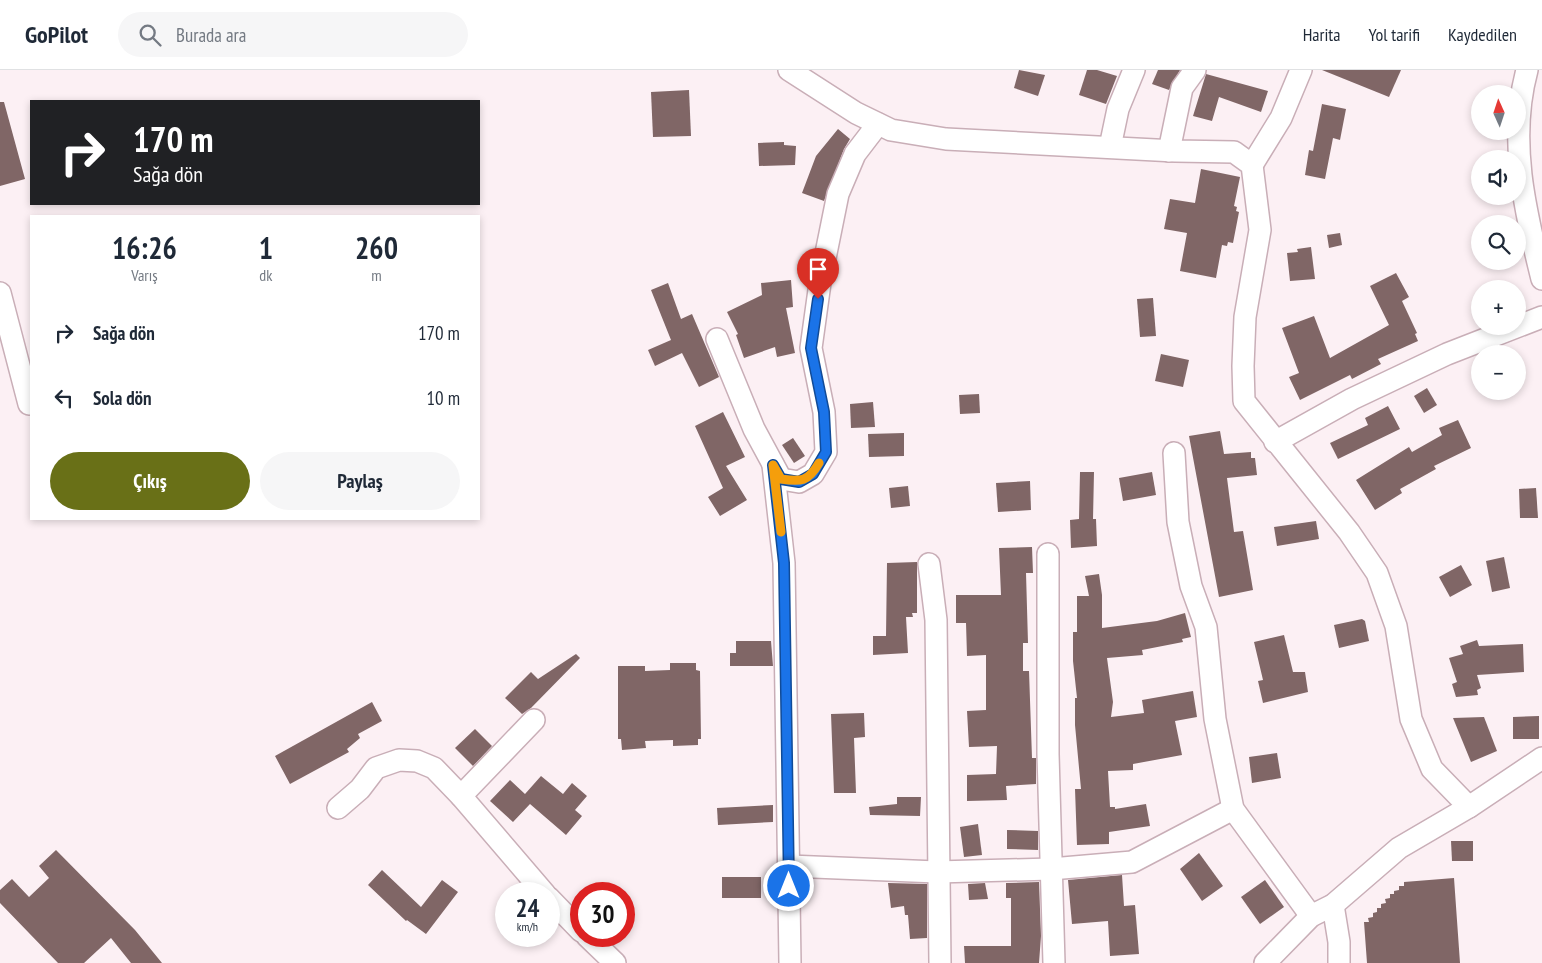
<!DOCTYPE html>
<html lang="tr">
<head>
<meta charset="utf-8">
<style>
	body { margin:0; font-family:"PT Sans Narrow",sans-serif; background:#f6f6f7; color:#1f2937; height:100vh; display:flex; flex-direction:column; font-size:19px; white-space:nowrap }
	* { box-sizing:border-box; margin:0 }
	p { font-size:16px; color:#747a83 }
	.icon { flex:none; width:28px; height:28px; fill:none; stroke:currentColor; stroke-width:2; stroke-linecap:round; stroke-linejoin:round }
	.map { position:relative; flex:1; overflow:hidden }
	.side { position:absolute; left:30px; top:145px; width:450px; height:305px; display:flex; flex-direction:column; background:#fff; border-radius:0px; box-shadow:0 2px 8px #0003 }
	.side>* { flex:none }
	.guide { position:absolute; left:30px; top:30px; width:450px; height:105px; border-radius:0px; box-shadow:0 2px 8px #0003; background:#202124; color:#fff; overflow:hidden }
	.needle { width:32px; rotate:357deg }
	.buttons { position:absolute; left:1471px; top:15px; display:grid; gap:10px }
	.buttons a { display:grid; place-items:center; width:55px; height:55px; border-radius:50%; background:#fff; box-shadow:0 2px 8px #0003; font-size:25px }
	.speed { position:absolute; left:495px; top:812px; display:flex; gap:10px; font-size:25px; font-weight:700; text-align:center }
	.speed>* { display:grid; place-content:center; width:65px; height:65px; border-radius:50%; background:#fff; box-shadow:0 2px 8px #0003; line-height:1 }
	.speed small { font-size:12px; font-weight:400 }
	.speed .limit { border:8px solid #d22; background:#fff; color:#111 }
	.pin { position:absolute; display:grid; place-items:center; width:42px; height:42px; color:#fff; margin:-51px -21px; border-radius:50% 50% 50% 0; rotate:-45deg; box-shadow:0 0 5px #0007 }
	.pin .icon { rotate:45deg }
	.me { position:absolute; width:55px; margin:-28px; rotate:0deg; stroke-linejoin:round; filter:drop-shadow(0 0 4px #0008) }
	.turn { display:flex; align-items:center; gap:18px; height:105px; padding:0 20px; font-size:22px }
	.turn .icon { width:65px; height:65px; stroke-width:2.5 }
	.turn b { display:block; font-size:35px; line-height:42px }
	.eta { display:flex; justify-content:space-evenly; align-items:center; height:85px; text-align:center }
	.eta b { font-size:30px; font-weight:600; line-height:35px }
	.button { display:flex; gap:10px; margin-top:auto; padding:10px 20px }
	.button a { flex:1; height:58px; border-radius:30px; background:#697017; color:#fff; font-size:20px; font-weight:600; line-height:58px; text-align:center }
	.button a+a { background:#f6f6f7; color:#1f2937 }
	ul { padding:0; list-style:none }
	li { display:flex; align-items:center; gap:15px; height:65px; padding:0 20px }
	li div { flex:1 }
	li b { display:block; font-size:19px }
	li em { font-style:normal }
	header { display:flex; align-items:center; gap:30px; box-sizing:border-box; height:70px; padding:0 25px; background:#fff; border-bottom:1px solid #e0e1e3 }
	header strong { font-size:24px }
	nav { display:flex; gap:28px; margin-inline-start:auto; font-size:18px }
	.search { width:350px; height:45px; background:#f6f6f7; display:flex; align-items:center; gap:12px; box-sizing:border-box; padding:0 18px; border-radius:28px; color:#747a83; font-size:19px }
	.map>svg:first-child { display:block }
</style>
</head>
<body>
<header>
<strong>GoPilot</strong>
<div class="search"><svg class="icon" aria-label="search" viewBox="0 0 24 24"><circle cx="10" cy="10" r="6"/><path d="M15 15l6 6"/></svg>Burada ara</div>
<nav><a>Harita</a><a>Yol tarifi</a><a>Kaydedilen</a></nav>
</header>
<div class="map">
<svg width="1542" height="893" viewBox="0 0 1542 893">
	<rect width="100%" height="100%" fill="#fcf0f4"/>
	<!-- building -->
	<g fill="#806666">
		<polygon points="1019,0 1045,5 1038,26 1014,18"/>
		<polygon points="1087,0 1097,0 1117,6 1106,34 1079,25"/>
		<polygon points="1158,0 1180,0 1169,20 1152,14"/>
		<polygon points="1322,0 1401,0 1389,27"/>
		<polygon points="1206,4 1268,21 1261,42 1219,27 1212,51 1193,46"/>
		<polygon points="689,20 691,66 653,67 651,22"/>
		<polygon points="0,32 4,32 25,109 0,116"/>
		<polygon points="1322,34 1346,39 1340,70 1333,68 1325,109 1305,105 1309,80 1313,81"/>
		<polygon points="838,59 850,69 844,79 824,131 802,123 816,86"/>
		<polygon points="784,72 784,75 796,76 795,95 759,96 758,73"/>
		<polygon points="1201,99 1240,107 1234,136 1237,137 1236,141 1239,142 1233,173 1228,172 1227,176 1222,175 1216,208 1180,201 1187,163 1164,159 1170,129 1195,133"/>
		<polygon points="1340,163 1342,175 1329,178 1327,165"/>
		<polygon points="1311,177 1315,209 1290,211 1287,183 1298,182 1297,179"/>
		<polygon points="1396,203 1409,227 1402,231 1417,263 1415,264 1418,271 1378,289 1381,294 1352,309 1350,305 1300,330 1289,307 1299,303 1282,258 1314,246 1330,288 1389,255 1370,216"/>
		<polygon points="791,210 793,237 786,238 795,283 777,287 775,277 744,288 736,265 738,264 727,242 762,225 761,213"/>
		<polygon points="668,213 681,249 692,244 719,307 699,317 682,283 655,296 648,280 671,270 651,220"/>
		<polygon points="1153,228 1156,266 1140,267 1137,229"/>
		<polygon points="1161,284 1189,290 1183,317 1155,311"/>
		<polygon points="1427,318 1437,335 1424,343 1414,326"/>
		<polygon points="979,324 980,343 960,344 959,325"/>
		<polygon points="873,332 875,357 851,358 850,334"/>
		<polygon points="1388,336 1400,359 1338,389 1330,373 1368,355 1365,348"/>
		<polygon points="723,342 745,387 726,396 747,430 720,446 708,427 723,418 695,356"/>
		<polygon points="1458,350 1471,378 1434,396 1436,399 1400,419 1402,423 1375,440 1356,410 1409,377 1412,382 1442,365 1439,358"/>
		<polygon points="1220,361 1224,384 1251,382 1251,388 1255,388 1257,405 1227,408 1234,462 1243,461 1253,520 1219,527 1189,366"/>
		<polygon points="904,363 904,386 869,387 868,364"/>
		<polygon points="793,368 805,386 794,393 782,375"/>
		<polygon points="1080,402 1094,402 1093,449 1096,449 1097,476 1071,478 1070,450 1079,449"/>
		<polygon points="1152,402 1156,425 1123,431 1119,408"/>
		<polygon points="1030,411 1031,440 998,442 996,413"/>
		<polygon points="908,416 910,436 891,438 889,418"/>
		<polygon points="1536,418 1538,448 1520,448 1519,419"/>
		<polygon points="1316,451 1319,469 1277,476 1274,457"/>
		<polygon points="1032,477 1033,503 1026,503 1028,573 1023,573 1023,601 1029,601 1032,688 1036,688 1036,714 1006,716 1007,730 967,731 967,705 996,704 997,676 969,677 967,641 986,640 986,585 967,586 966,553 956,553 956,525 1001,525 999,478"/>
		<polygon points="1504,487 1510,518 1492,522 1486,491"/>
		<polygon points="917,492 917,543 912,543 913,547 906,547 908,583 873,585 873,566 886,566 887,493"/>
		<polygon points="1461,495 1472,515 1450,527 1439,507"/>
		<polygon points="1099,504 1102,525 1102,558 1157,551 1185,543 1191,567 1182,569 1183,572 1142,580 1143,585 1107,588 1113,632 1111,647 1144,643 1142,630 1193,621 1197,647 1175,651 1182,685 1133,694 1133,700 1108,701 1110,737 1115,737 1115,739 1146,734 1150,756 1109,762 1109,774 1077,775 1075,719 1081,719 1075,655 1075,628 1077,628 1073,591 1073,562 1077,562 1077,526 1089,526 1085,506"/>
		<polygon points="1362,549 1365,551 1369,571 1339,578 1334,555"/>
		<polygon points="1284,565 1293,602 1305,602 1308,622 1263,633 1258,611 1263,610 1254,572"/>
		<polygon points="1477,570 1479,576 1523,574 1524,602 1477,605 1481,618 1477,620 1478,625 1456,627 1452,614 1457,612 1449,588 1463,584 1460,576"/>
		<polygon points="736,571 771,571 773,596 730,596 730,583 736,583"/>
		<polygon points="576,584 580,588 531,638 522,644 505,628 531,602 538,609"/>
		<polygon points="670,593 696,593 696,600 700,601 701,669 698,669 698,675 673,676 673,670 645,671 646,678 622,680 621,669 618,669 618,596 645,596 645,601 670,600"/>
		<polygon points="372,632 382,651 358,664 360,668 347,679 349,682 290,714 275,686"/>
		<polygon points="864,643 865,667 854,668 856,723 834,723 831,644"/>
		<polygon points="1539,646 1539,669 1513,669 1513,647"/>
		<polygon points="1484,647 1497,681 1471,692 1453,648"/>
		<polygon points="475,659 492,676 473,696 455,678"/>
		<polygon points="1277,683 1281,708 1252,713 1249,687"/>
		<polygon points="541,706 563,724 572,713 587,726 575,740 582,746 566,765 530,734 513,752 490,731 510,710 525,724"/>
		<polygon points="897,727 921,727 920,746 870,745 869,737 897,734"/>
		<polygon points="773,735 773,752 718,755 717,738"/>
		<polygon points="978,754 982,785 964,787 960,757"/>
		<polygon points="1007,760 1038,761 1038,780 1007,779"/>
		<polygon points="1451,771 1473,771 1473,791 1452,791"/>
		<polygon points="56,780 135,860 162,893 131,893 111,868 84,893 58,893 0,833 0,820 12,809 29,827 49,808 39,796"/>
		<polygon points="1199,783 1223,816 1202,831 1180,799"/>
		<polygon points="382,800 421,837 442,810 458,822 426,864 407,850 406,851 368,815"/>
		<polygon points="1122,805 1124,836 1135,835 1139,884 1110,886 1108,851 1072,854 1068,810"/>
		<rect x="722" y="807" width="39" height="21"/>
		<polygon points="1454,808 1460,893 1367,893 1364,852 1369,852 1368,848 1373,847 1373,843 1377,842 1377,838 1381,838 1381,834 1386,833 1385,829 1390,828 1390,824 1394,824 1394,821 1399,820 1399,816 1404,816 1404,812"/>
		<polygon points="1265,810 1284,837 1260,854 1241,827"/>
		<polygon points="1039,812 1041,866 1039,893 965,893 964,876 1011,876 1011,828 1006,828 1006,813"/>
		<polygon points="888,813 927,814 927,868 910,869 908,845 905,845 904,836 891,838"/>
		<polygon points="985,813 988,829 969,830 968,814"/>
	</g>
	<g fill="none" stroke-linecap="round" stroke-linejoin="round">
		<!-- minor casing -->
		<g stroke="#c9aeb7" stroke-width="24">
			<g id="minor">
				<polyline points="789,0 856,43 891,60 946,69 1175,81 1234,82 1252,95 1260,160 1245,247 1243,296 1244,331 1349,462 1377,503 1396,556 1411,649 1432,699 1469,737"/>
				<path d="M1527,0C1508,70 1525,140 1542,209"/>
				<polyline points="1110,77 1118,39 1134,0"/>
				<polyline points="1169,81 1182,18 1195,0"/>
				<polyline points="1252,95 1281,48 1301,0"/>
				<polyline points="0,223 29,334"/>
				<polyline points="717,269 754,359 781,409 799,412 813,404 826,382 824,342 811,278 820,213 838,124 855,84 878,54"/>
				<polyline points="1275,372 1352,329 1447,284 1542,247"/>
				<polyline points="1174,383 1178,452 1191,516 1206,557 1215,649 1233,739 1311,846"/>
				<polyline points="773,395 784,493 790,893"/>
				<polyline points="1048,484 1048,684 1054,893"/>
				<polyline points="929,494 936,550 940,893"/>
				<polyline points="461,726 534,650"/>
				<polyline points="338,738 360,719 376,698 399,690 417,691 434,698 461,726 545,824"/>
				<polyline points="789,796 937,802 1051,799 1132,792 1233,739"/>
				<polyline points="549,828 581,861"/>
				<polyline points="1333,835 1339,872 1339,893"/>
				<polyline points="587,866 615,893"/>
				<polyline points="1265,893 1311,846 1333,835 1399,778 1469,737 1542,688"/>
			</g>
		</g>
		<!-- minor -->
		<use href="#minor" stroke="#fff" stroke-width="21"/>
	</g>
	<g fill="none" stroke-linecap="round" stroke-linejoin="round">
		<!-- route casing -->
		<g stroke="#114b97" stroke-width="12">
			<polyline id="route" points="789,816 784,493 773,395 781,409 799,412 813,404 826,382 824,342 811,278 818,229"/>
		</g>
		<!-- route -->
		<use href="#route" stroke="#1a73e8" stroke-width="9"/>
		<!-- slow -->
		<path stroke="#f59e0b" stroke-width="9" d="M781,462L773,395L781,409C801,412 808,412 819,393"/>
	</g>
</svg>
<div class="buttons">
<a><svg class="needle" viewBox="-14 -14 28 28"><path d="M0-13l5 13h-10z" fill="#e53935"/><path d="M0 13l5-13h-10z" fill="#747a83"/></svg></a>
<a><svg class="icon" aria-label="sound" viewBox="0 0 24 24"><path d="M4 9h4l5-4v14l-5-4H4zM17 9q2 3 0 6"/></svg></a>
<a><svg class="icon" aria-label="search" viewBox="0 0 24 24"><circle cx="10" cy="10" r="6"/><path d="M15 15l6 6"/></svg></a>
<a>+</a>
<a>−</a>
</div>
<div class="speed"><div>24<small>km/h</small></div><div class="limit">30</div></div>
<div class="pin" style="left:818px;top:229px;background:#d93025"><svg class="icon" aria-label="arrive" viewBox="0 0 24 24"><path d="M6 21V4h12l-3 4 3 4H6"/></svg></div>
<svg class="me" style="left:789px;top:816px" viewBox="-20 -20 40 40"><circle r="17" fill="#1a73e8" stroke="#fff" stroke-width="3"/><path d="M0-11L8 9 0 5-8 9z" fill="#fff"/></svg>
<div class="guide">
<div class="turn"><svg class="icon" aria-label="right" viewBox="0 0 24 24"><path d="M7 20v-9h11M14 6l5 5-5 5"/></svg><div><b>170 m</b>Sağa dön</div></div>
</div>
<section class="side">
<div class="eta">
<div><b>16:26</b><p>Varış</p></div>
<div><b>1</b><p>dk</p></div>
<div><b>260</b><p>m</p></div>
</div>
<ul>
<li><svg class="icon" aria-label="right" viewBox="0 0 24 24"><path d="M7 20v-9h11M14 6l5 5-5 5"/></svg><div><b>Sağa dön</b></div><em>170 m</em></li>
<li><svg class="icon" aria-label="left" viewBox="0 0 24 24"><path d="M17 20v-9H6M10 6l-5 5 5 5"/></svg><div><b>Sola dön</b></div><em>10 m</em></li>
</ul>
<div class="button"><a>Çıkış</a><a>Paylaş</a></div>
</section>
</div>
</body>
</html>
